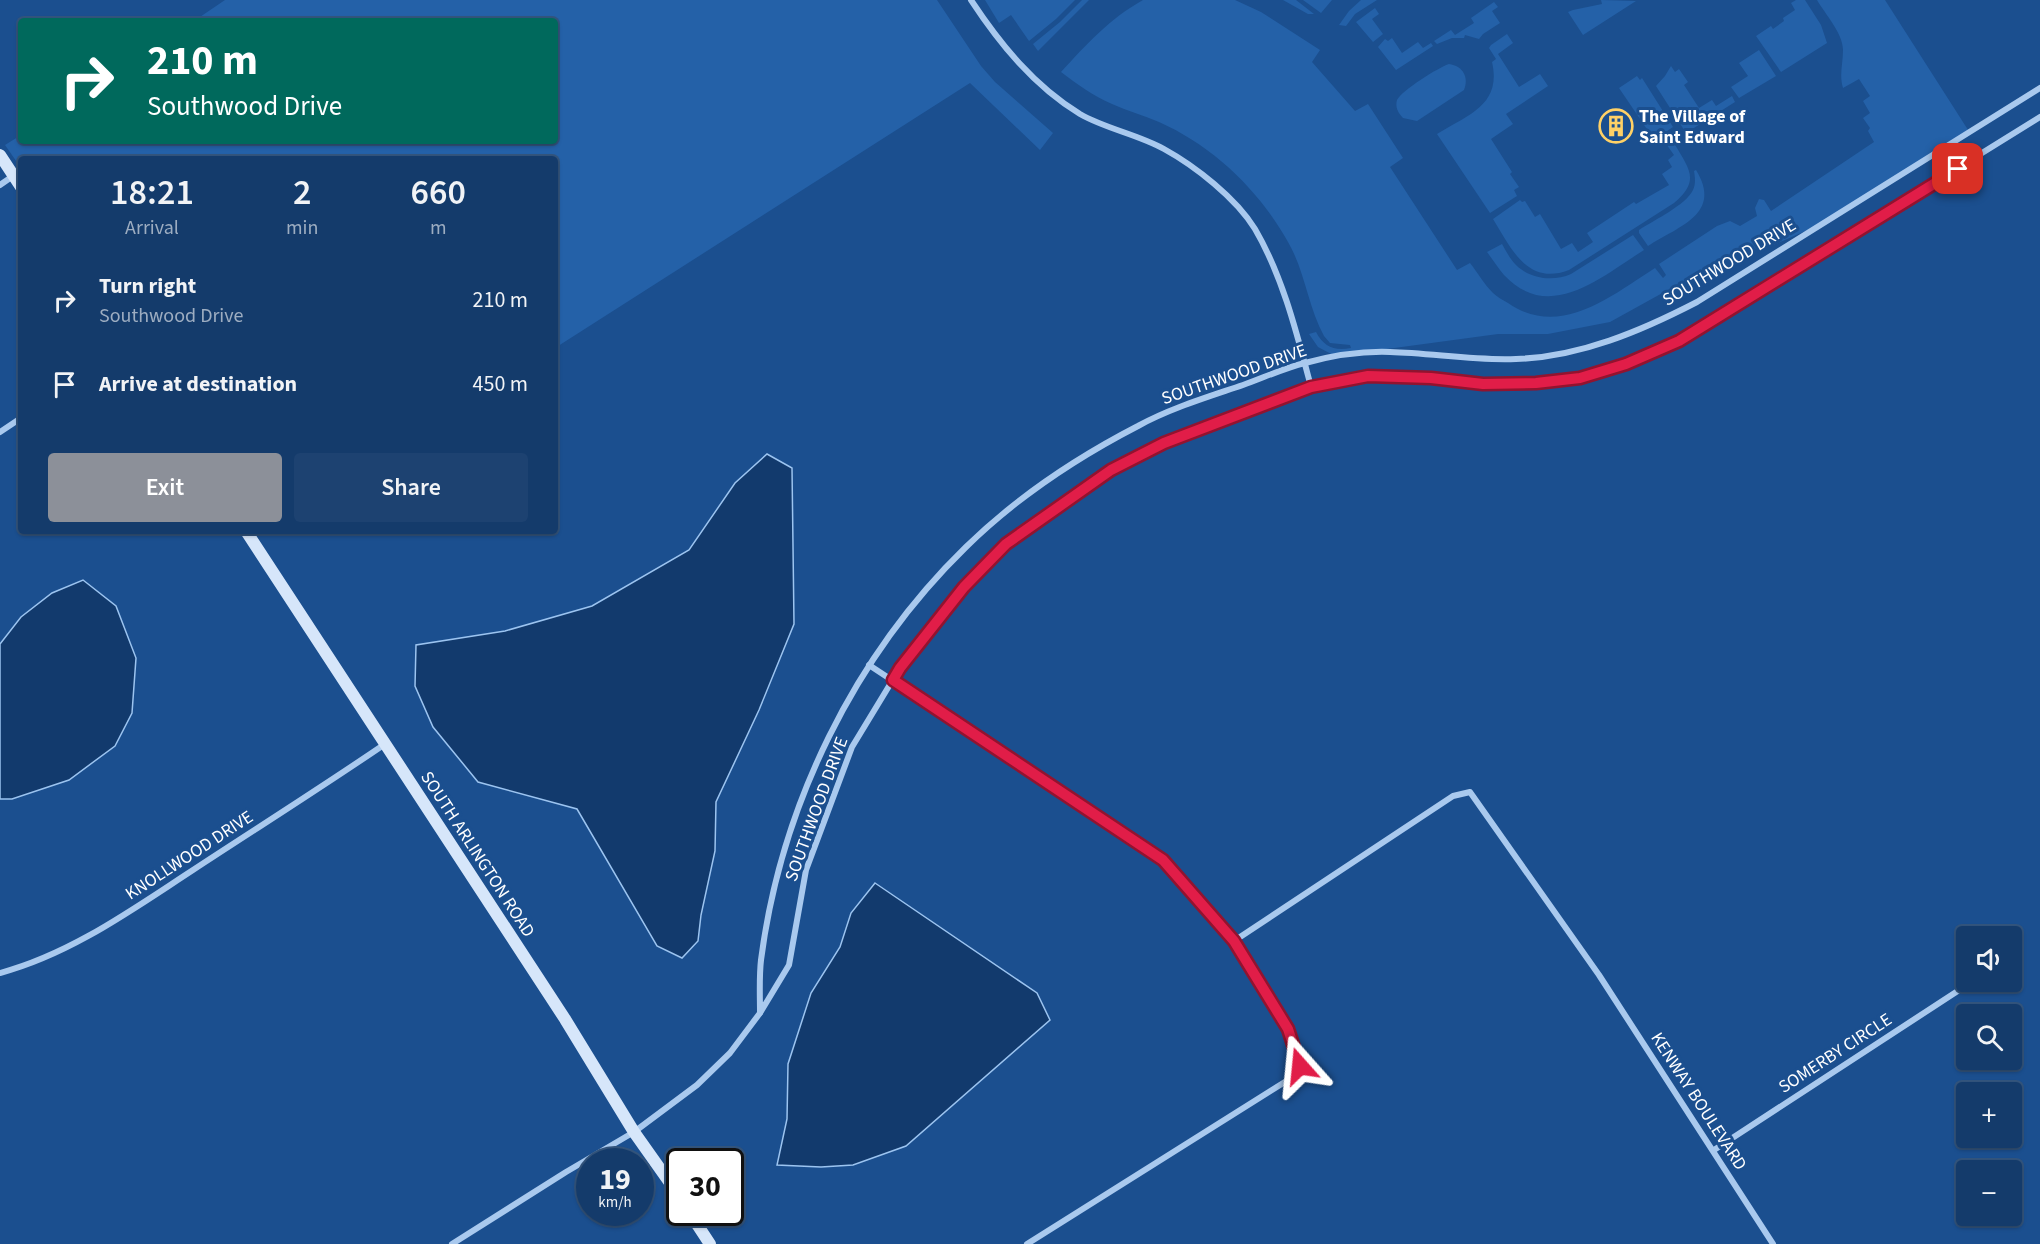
<!DOCTYPE html>
<html lang="en">
<head>
<meta charset="utf-8">
<style>
	body { margin:0; font-family:"Source Sans 3",sans-serif; background:#1d4271; color:#f1f3f6; height:100vh; display:flex; flex-direction:column; font-size:22px; white-space:nowrap }
	* { box-sizing:border-box; margin:0 }
	p { font-size:20px; color:#9dadc1 }
	.icon { flex:none; width:33px; height:33px; fill:none; stroke:currentColor; stroke-width:2; stroke-linecap:round; stroke-linejoin:round }
	.map { position:relative; flex:1; overflow:hidden }
	.panel { position:absolute; left:18px; top:156px; width:540px; height:378px; display:flex; flex-direction:column; background:#143b6b; border-radius:6px; box-shadow:0 2px 4px #0004,0 0 0 2px #33557e }
	.panel>* { flex:none }
	.top-card { position:absolute; left:18px; top:18px; width:540px; height:126px; border-radius:6px; box-shadow:0 2px 4px #0004,0 0 0 2px #33557e; background:#00695c; color:#fff; overflow:hidden }
	.tools { position:absolute; left:1956px; top:926px; display:grid; gap:12px }
	.tools a { display:grid; place-items:center; width:66px; height:66px; border-radius:6px; background:#143b6b; box-shadow:0 2px 4px #0004,0 0 0 2px #33557e; font-size:30px }
	.speed { position:absolute; left:576px; top:1148px; display:flex; gap:12px; font-size:30px; font-weight:700; text-align:center }
	.speed>* { display:grid; place-content:center; width:78px; height:78px; border-radius:50%; background:#143b6b; box-shadow:0 2px 4px #0004,0 0 0 2px #33557e; line-height:1 }
	.speed small { font-size:15px; font-weight:400 }
	.speed .limit { border:3px solid #111; border-radius:9px; background:#fff; color:#111 }
	.pin { position:absolute; display:grid; place-items:center; width:51px; height:51px; color:#fff; margin:-26px; border-radius:12px; box-shadow:0 3px 9px #0006 }
	.me { position:absolute; width:66px; margin:-33px; rotate:342deg; stroke-linejoin:round; filter:drop-shadow(0 0 4px #0008) }
	.turn { display:flex; align-items:center; gap:21px; height:126px; padding:0 30px; font-size:27px }
	.turn .icon { width:78px; height:78px; stroke-width:2.5 }
	.turn b { display:block; font-size:42px; line-height:51px }
	.eta { display:flex; justify-content:space-evenly; align-items:center; height:102px; text-align:center }
	.eta b { font-size:36px; font-weight:600; line-height:42px }
	.action { display:flex; gap:12px; margin-top:auto; padding:12px 30px }
	.action a { flex:1; height:69px; border-radius:6px; background:#8c9099; color:#fff; font-size:24px; font-weight:600; line-height:69px; text-align:center }
	.action a+a { background:#1d4271; color:#f1f3f6 }
	ul { padding:0; list-style:none }
	li { display:flex; align-items:center; gap:18px; height:84px; padding:0 30px }
	li div { flex:1 }
	li b { display:block; font-size:22px }
	li em { font-style:normal }
	.map>svg:first-child { display:block }
</style>
</head>
<body>
<div class="map">
<svg width="2040" height="1244" viewBox="0 0 2040 1244">
	<rect width="100%" height="100%" fill="#1b4f8f"/>
	<!-- green -->
	<g fill="#2461a8">
		<polygon points="225,0 937,0 981,66 995,82 1053,133 1040,150 970,83 555,348 555,159 21,159 21,168 5,145 21,135 21,141 555,141 555,21 194,21"/>
		<polygon points="985,0 1075,0 1056,19 1029,41 1011,15 999,23"/>
		<polygon points="1082,0 1089,0 1038,51 1033,44 1060,22"/>
		<path d="M1143,0H1235L1261,12L1320,50L1312,62L1355,111L1368,104L1403,158L1390,167L1457,270L1470,263C1478,273 1484,284 1493,293C1497,297 1503,300 1508,303C1560,339 1611,296 1655,268L1663,278L1666,275L1659,264L1717,226L1730,221L1740,226L1757,216L1755,208L1759,199L1764,200L1771,211L1874,142L1868,131L1870,128L1863,118L1870,113L1863,101L1870,96L1859,79L1843,88C1839,75 1843,64 1843,50C1843,33 1825,14 1817,0H1885L1970,133L1810,229L1776,244L1744,251L1704,270L1610,322L1548,334H1498L1335,356L1318,347L1309,334L1316,332C1324,347 1334,351 1351,348L1350,345L1330,343L1324,336C1308,307 1305,271 1288,242C1259,190 1213,146 1159,122C1143,115 1127,111 1112,104C1093,96 1077,84 1061,72C1087,44 1109,19 1143,0Z"/>
		<polygon points="1283,0 1296,0 1314,14 1308,14"/>
		<polygon points="1303,0 1332,0 1321,13"/>
		<polygon points="1361,0 1377,0 1355,14 1346,26 1339,25 1349,11"/>
		<polygon points="1601,0 1636,1 1583,35 1568,12 1573,10 1602,4"/>
		<polygon points="1796,0 1805,0 1821,25 1827,43 1781,72 1756,36 1771,26 1773,29 1784,21 1783,18 1795,10 1791,3"/>
		<polygon points="1494,2 1498,7 1492,11 1500,23 1483,34 1479,39 1465,35 1464,38 1452,38 1437,44 1434,41 1451,30 1455,35 1474,23 1471,18"/>
		<polygon points="1375,8 1379,14 1372,19 1383,34 1373,42 1356,22"/>
		<path d="M1507,34L1513,43L1498,54L1519,87L1540,74L1548,86L1506,114L1513,124L1491,139L1512,172L1510,174L1519,187L1514,190L1517,196L1490,213L1437,134C1468,115 1502,105 1492,62L1496,59L1489,48L1491,45Z"/>
		<polygon points="1392,38 1402,53 1418,42 1423,48 1431,43 1433,46 1396,70 1378,47 1385,39 1388,41"/>
		<polygon points="1759,50 1776,76 1739,98 1731,87 1748,76 1739,63"/>
		<path d="M1449,64C1463,66 1469,77 1464,90L1417,121L1403,118C1398,113 1395,107 1397,100C1401,91 1439,67 1449,64Z"/>
		<polygon points="1671,66 1675,72 1679,69 1688,82 1684,85 1699,108 1712,100 1716,106 1732,96 1735,102 1686,133 1656,86 1665,76"/>
		<polygon points="1637,76 1640,80 1642,78 1673,127 1667,131 1667,134 1655,141 1619,88"/>
		<path d="M1678,134L1680,138L1674,143C1689,169 1701,180 1674,203L1569,270C1527,286 1511,248 1493,219L1520,200L1522,202L1525,201L1535,217L1540,214L1561,249L1572,243L1578,252L1593,242L1587,233L1634,202L1636,204L1669,185L1662,174L1672,167L1668,160L1674,155L1664,141Z"/>
		<path d="M1696,170C1723,214 1679,226 1648,246L1639,233V230C1654,220 1686,205 1693,190C1696,184 1695,177 1694,171Z"/>
		<path d="M1633,235L1644,250C1602,276 1550,324 1504,275C1498,268 1493,260 1487,252L1502,244C1506,251 1510,259 1516,265C1530,279 1553,282 1571,274Z"/>
	</g>
	<!-- water -->
	<g fill="#123a6d" stroke="#9cc4f0" stroke-width="1.5">
		<polygon points="767,454 792,468 794,624 759,710 716,802 715,851 701,915 698,941 682,958 657,946 577,809 478,782 433,727 415,686 416,645 505,631 592,606 689,550 735,483"/>
		<polygon points="83,580 116,606 136,658 132,713 115,746 69,780 12,799 0,799 0,644 21,617 52,593"/>
		<polygon points="875,883 1037,993 1050,1020 906,1146 853,1165 821,1167 777,1165 787,1119 788,1064 811,993 840,947 851,913"/>
	</g>
	<g fill="none" stroke-linecap="round" stroke-linejoin="round">
		<!-- minor -->
		<g stroke="#a9c9ee" stroke-width="6">
			<path d="M971,0C1000,44 1034,86 1080,114C1106,129 1137,134 1164,149C1195,166 1236,198 1255,229C1283,277 1297,334 1311,387"/>
			<path d="M2040,88L1697,302C1641,331 1580,357 1516,359C1474,361 1432,353 1390,352C1363,351 1331,356 1305,363C1284,368 1263,378 1243,385C1208,397 1171,408 1138,426C1078,457 1015,499 966,547C854,656 781,806 761,960C759,977 760,996 760,1013L789,965L806,870L852,747L900,668L964,587L1006,544L1111,470L1164,443L1311,387L1368,376L1431,378L1483,384L1536,383L1580,378L1626,364L1679,341L2040,117"/>
			<polyline points="0,185 13,176"/>
			<polyline points="0,432 21,418"/>
			<polyline points="869,665 1163,859 1234,941 1288,1029 1300,1066 1288,1080 1027,1244"/>
			<polyline points="1234,941 1453,796 1470,792 1599,975 1773,1244"/>
			<path d="M0,973C71,954 133,909 193,870C257,828 322,787 385,744"/>
			<polyline points="1714,1150 1973,981"/>
			<polyline points="452,1244 566,1172 634,1132 697,1085 730,1053 760,1013"/>
		</g>
		<!-- secondary -->
		<g stroke="#d6e6fa" stroke-width="12">
			<polyline points="0,155 21,187"/>
			<polyline points="246,531 565,1019 634,1132 680,1197"/>
			<polyline points="689,1212 710,1244"/>
		</g>
	</g>
	<g fill="none" stroke-linecap="round" stroke-linejoin="round">
		<!-- route casing -->
		<g stroke="#92132f" stroke-width="15">
			<polyline id="route" points="1300,1066 1288,1029 1234,941 1163,860 893,680 900,668 964,587 1006,544 1111,470 1164,443 1311,387 1368,376 1431,378 1483,384 1536,383 1580,378 1626,364 1679,341 1958,169"/>
		</g>
		<!-- route -->
		<use href="#route" stroke="#e11d48" stroke-width="10"/>
	</g>
	<!-- icons -->
	<defs>
		<g id="building-ring" transform="scale(1.725)"><circle r="9.5" fill="#1b4f8f" stroke="#ffd166" stroke-width="1.5"/><path d="M-4-6H4V6H1V3H-1V6H-4ZM-2.5-4.3h1.7v1.8h-1.7ZM.8-4.3h1.7v1.8H.8ZM-2.5-1h1.7V.8h-1.7ZM.8-1h1.7V.8H.8Z" fill="#ffd166"/></g>
	</defs>
	<g fill-rule="evenodd">
		<use href="#building-ring" x="1616" y="126"/>
	</g>
	<g text-anchor="middle" stroke-width="6" stroke-linejoin="round" paint-order="stroke">
		<!-- poi labels -->
		<g font-size="18" font-weight="bold" fill="#fff" stroke="#1b4f8f" text-anchor="start">
			<text x="1639" y="122">The Village of<tspan x="1639" dy="21">Saint Edward</tspan></text>
		</g>
		<!-- street labels -->
		<g font-size="18" fill="#fff" stroke="#1b4f8f">
			<text transform="translate(1729 262) rotate(-31)" y="6">SOUTHWOOD DRIVE</text>
			<text transform="translate(1234 374) rotate(-19)" y="6">SOUTHWOOD DRIVE</text>
			<text transform="translate(816 809) rotate(-70)" y="6">SOUTHWOOD DRIVE</text>
			<text transform="translate(478 854) rotate(57)" y="6">SOUTH ARLINGTON ROAD</text>
			<text transform="translate(189 855) rotate(-33)" y="6">KNOLLWOOD DRIVE</text>
			<text transform="translate(1835 1053) rotate(-33)" y="6">SOMERBY CIRCLE</text>
			<text transform="translate(1699 1101) rotate(57)" y="6">KENWAY BOULEVARD</text>
		</g>
	</g>
</svg>
<div class="tools">
<a><svg class="icon" aria-label="sound" viewBox="0 0 24 24"><path d="M4 9h4l5-4v14l-5-4H4zM17 9q2 3 0 6"/></svg></a>
<a><svg class="icon" aria-label="search" viewBox="0 0 24 24"><circle cx="10" cy="10" r="6"/><path d="M15 15l6 6"/></svg></a>
<a>+</a>
<a>−</a>
</div>
<div class="speed"><div>19<small>km/h</small></div><div class="limit">30</div></div>
<div class="pin" style="left:1958px;top:169px;background:#d93025"><svg class="icon" aria-label="arrive" viewBox="0 0 24 24"><path d="M6 21V4h12l-3 4 3 4H6"/></svg></div>
<svg class="me" style="left:1300px;top:1066px" viewBox="-20 -20 40 40"><path d="M0-17L14 15 0 8-14 15z" fill="#e11d48" stroke="#fff" stroke-width="4"/></svg>
<div class="top-card">
<div class="turn"><svg class="icon" aria-label="right" viewBox="0 0 24 24"><path d="M7 20v-9h11M14 6l5 5-5 5"/></svg><div><b>210 m</b>Southwood Drive</div></div>
</div>
<section class="panel">
<div class="eta">
<div><b>18:21</b><p>Arrival</p></div>
<div><b>2</b><p>min</p></div>
<div><b>660</b><p>m</p></div>
</div>
<ul>
<li><svg class="icon" aria-label="right" viewBox="0 0 24 24"><path d="M7 20v-9h11M14 6l5 5-5 5"/></svg><div><b>Turn right</b><p>Southwood Drive</p></div><em>210 m</em></li>
<li><svg class="icon" aria-label="arrive" viewBox="0 0 24 24"><path d="M6 21V4h12l-3 4 3 4H6"/></svg><div><b>Arrive at destination</b></div><em>450 m</em></li>
</ul>
<div class="action"><a>Exit</a><a>Share</a></div>
</section>
</div>
</body>
</html>
